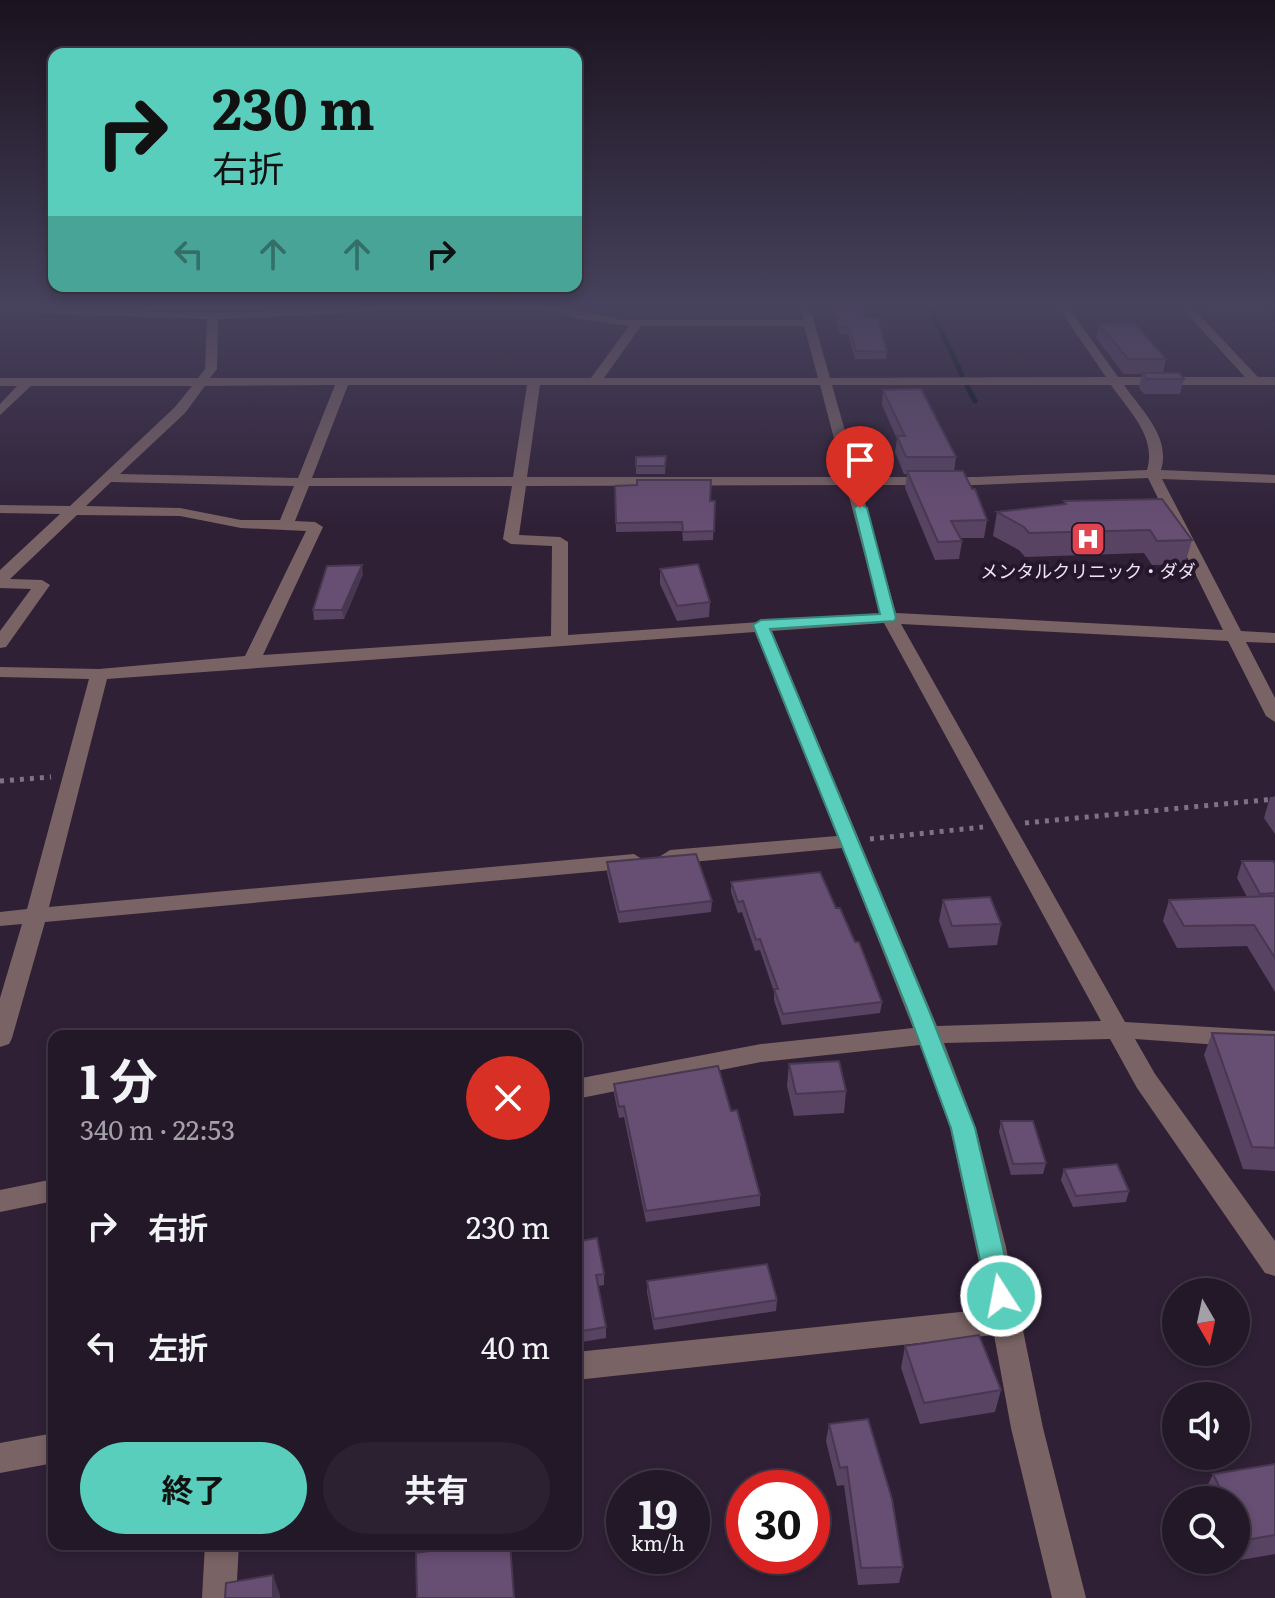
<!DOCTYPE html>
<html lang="ja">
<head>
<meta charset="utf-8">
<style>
	body { margin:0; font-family:Literata,"Noto Sans JP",serif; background:#2b2130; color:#f1f3f6; height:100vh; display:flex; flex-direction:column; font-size:30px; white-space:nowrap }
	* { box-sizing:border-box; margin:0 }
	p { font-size:26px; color:#a3a0a8 }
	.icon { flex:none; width:44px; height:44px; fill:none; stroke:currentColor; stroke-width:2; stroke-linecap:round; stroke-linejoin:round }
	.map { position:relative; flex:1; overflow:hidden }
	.sheet { position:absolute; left:48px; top:1030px; width:534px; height:520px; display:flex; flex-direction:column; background:#231828; border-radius:16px; box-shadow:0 4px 12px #0003,0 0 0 2px #403745 }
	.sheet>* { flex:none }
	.guide { position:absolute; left:48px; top:48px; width:534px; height:244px; border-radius:16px; box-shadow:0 4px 12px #0003,0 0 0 2px #403745; background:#5acebd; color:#111; overflow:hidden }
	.needle { width:52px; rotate:171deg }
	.buttons { position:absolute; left:1162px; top:1278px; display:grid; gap:16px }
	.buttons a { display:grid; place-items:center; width:88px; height:88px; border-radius:50%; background:#231828; box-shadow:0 4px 12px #0003,0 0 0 2px #403745; font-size:40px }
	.speed { position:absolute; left:606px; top:1470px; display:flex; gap:16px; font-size:40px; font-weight:700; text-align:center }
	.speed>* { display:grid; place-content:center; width:104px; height:104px; border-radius:50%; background:#231828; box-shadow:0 4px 12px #0003,0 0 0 2px #403745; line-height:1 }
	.speed small { font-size:20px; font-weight:400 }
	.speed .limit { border:12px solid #d22; background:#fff; color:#111 }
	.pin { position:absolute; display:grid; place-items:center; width:68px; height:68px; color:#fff; margin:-82px -34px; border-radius:50% 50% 50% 0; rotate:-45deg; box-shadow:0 0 8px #0007 }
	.pin .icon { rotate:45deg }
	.me { position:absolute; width:88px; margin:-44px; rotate:349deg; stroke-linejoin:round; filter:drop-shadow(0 0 6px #0008) }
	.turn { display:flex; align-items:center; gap:28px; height:168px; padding:0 32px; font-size:36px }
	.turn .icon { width:104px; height:104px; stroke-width:2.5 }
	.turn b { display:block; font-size:56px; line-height:68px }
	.lanes { display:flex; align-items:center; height:76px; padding:0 32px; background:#0003; justify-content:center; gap:40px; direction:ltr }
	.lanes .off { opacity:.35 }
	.round { display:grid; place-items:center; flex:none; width:84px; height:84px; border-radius:42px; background:#2b2130 }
	.summary { display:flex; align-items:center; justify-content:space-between; height:136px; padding:0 32px }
	h1 { font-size:48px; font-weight:700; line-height:60px }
	.primary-button { display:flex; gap:16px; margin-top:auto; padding:16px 32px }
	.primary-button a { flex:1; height:92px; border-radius:48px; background:#5acebd; color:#111; font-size:32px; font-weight:700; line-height:92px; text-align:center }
	.primary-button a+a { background:#2b2130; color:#f1f3f6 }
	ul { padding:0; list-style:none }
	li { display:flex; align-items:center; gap:24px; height:120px; padding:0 32px }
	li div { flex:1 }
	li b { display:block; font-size:30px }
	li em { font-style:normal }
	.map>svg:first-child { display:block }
</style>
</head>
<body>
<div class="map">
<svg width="1275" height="1598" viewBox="0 0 1275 1598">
	<rect width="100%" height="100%" fill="#2f2036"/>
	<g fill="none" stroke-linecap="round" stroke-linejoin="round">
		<!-- stream -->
		<g stroke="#00101c" stroke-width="5">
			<polyline points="929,306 962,375"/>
			<polyline points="1275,308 1272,311 1275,319"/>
			<polyline points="967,386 975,401"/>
		</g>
		<!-- path -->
		<g stroke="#7f7286" stroke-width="5" stroke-dasharray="4 6" stroke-linecap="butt">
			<polyline points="0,781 51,777"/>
			<polyline points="1025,823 1275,799"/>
			<polyline points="870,839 983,827"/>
		</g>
		<!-- minor -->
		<g fill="#7a6364" fill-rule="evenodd">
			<path d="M380,304H411L355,313L218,319L217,369L210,378H591L629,326L579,319L533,304H549L622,320H803L799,304H809L830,378L1106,377L1056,304H1066L1118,377H1245L1178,304H1189L1258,377H1275V385H1124C1142,411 1171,437 1161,470L1275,475V483L1162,479L1241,631L1275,633V643L1246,642L1275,698V722L1266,716L1228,641L901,624L1125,1022L1275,1031V1049L1135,1039L1155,1074L1275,1241V1276L1265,1273L1137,1088L1110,1039L944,1043L976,1128L1006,1247L1043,1428L1086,1598H1052L1011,1428L994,1335L576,1380V1352L989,1309L950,1128L920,1045L761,1062L576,1099V1079L761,1044L913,1028L842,848L670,864L659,857L670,850L837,836L755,632L107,679L49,907L634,854L645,861L634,868L45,922L12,1038L9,1044L0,1047V998L22,924L0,926V912L27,909L89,679L0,677V667L99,669L245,656L306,531L241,528L180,516L77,515L10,579L42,580L50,585L6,647L0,648V631L31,589L0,588V570L60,514L0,513V505L70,506L175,407L192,386H31L0,415V404L17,386H0V378H198L205,369L207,319L0,312V306C127,312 254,318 380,304ZM641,326H804L818,378H604ZM335,385L298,478L120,474L185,413L205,386ZM348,385H527L513,477L312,478ZM540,385H820L844,477H527ZM832,385H1111C1129,411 1157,437 1147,470L976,477H858ZM1148,478L1223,630L896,613L860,485H976ZM111,482L294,486L280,520H241L180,508L86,506ZM846,485L880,614L568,635V542L560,537L519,535L526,486ZM309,486H512L503,539L511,544L552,546L551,636L263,655L323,527L315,522L295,521ZM884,623L1101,1021L937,1026L772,631Z"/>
			<polygon points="54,1179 54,1201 0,1212 0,1190"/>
			<polygon points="54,1433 54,1463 0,1473 0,1443"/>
			<polygon points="205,1544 239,1544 236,1598 202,1598"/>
		</g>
	</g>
	<!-- wall -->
	<g fill="#594363">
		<polygon points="833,304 861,304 865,318 887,352 886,359 855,359 848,334 839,334"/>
		<polygon points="1204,304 1265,304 1268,306 1266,314 1212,313"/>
		<polygon points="1099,324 1166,359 1163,373 1184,379 1180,394 1144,394 1139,388 1142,374 1124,374 1096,338"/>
		<polygon points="883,390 956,457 954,471 987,520 984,538 960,538 962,541 959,559 935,560 905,488 907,474 904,474 895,452 897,439 882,405"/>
		<polygon points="666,456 665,474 636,474 636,457"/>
		<polygon points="615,486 715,501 713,540 683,541 682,531 616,532"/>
		<polygon points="1064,501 1192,540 1185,564 1152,565 1144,553 1025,557 1019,550 993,536 997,512 1064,505"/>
		<polygon points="660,569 710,602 709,617 677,621 660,584"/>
		<polygon points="363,574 344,619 314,620 313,610"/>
		<polygon points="1270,797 1275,797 1275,834 1264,818"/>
		<polygon points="1242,861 1275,864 1275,992 1247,946 1177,948 1163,921 1169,900 1247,897 1237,878"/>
		<polygon points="607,862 712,901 711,912 619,923 607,873"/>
		<polygon points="731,882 836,908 882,1002 880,1013 782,1025 774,1000 774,992 760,950 755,951 742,912 738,913 731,892"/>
		<polygon points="943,900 1001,924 997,945 949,948 939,921"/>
		<polygon points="1212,1033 1275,1035 1275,1171 1243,1169 1204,1055"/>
		<polygon points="789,1064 846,1091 844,1113 794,1116 787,1086"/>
		<polygon points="614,1084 731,1111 760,1195 760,1206 646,1222 624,1117 619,1118 614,1094"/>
		<polygon points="1001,1121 1046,1163 1043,1174 1011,1175 999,1132"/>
		<polygon points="1064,1169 1129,1191 1126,1202 1073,1207 1061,1180"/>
		<polygon points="576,1242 604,1274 604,1285 598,1286 606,1327 606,1338 576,1343"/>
		<polygon points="647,1281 777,1300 776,1311 654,1330 647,1292"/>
		<polygon points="905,1346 1001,1390 995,1412 920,1424 901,1368"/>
		<polygon points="829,1424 903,1567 899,1583 858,1585 844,1485 837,1486 826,1441"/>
		<polygon points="1275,1464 1275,1554 1235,1561 1236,1500 1206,1500 1203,1495 1213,1474"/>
	</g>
	<!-- shaded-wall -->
	<g fill="#483750">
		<polygon points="362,565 363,574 344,619 342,610"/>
		<polygon points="273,1575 280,1595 280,1598 273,1598"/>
	</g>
	<!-- building -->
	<g fill="#674e73" stroke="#483750" stroke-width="2">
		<polygon points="834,304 861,304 865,318 878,318 887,352 856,351 849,327 840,327"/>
		<polygon points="1212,304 1265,304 1268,306 1214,306"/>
		<polygon points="1134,323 1166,359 1128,359 1099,324"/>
		<polygon points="1142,373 1179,373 1184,379 1147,379"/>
		<polygon points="921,389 956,457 906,457 897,436 905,436 883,390"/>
		<polygon points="666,456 665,466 636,466 636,457"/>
		<polygon points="907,471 963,471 972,489 975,489 987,520 951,521 962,541 938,542"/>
		<polygon points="637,480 711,480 710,501 715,501 714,531 683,532 682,522 616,523 615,486 637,485"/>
		<polygon points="1162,499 1192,540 1157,541 1150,530 1029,533 1024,527 997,512 1066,504 1064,501"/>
		<polygon points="698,564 710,602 677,606 660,569"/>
		<polygon points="362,565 342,610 313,610 327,566"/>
		<polygon points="696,854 712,901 619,912 607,862"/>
		<polygon points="1242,861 1273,861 1275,864 1275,893 1260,894"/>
		<polygon points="820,872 836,908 840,908 855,942 859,942 882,1002 783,1014 774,989 778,989 760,939 756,940 743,901 738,902 731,882"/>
		<polygon points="1275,896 1275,958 1254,925 1184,926 1169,900"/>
		<polygon points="990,897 1001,924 952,926 943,900"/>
		<polygon points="1212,1033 1275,1035 1275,1148 1252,1147"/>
		<polygon points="839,1061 846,1091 796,1094 789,1064"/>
		<polygon points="718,1066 731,1111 737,1110 760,1195 646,1211 624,1106 619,1107 614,1084"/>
		<polygon points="1001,1121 1033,1121 1046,1163 1013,1164"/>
		<polygon points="1117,1164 1129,1191 1076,1196 1064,1169"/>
		<polygon points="597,1238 604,1274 596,1275 606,1327 576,1332 576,1242"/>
		<polygon points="767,1264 777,1300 654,1319 647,1281"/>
		<polygon points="979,1335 1001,1390 924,1403 905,1346"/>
		<polygon points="868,1419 892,1499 903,1567 861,1568 847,1467 840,1468 829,1424"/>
		<polygon points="1275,1464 1275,1535 1246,1540 1236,1520 1236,1500 1226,1500 1213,1474"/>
		<polygon points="475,1544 510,1544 514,1598 417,1598 416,1553"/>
		<polygon points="273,1575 273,1598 225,1598 226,1583"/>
	</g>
	<!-- sky -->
	<linearGradient id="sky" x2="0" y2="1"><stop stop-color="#1a121e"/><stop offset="0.58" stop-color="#47425d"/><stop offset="1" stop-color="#47425d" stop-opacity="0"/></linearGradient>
	<rect width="1275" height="527" fill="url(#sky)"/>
	<!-- route -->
	<polygon fill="#5acebd" stroke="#3a867b" stroke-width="2" points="860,504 867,508 896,618 894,621 770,629 928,1008 975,1128 1014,1296 1010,1304 1001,1308 991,1304 988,1296 951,1128 907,1008 753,625 761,620 880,614 854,508"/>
	<!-- icons -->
	<defs>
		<g id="hospital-square" transform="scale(1.8)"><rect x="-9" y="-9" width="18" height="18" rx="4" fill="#e0444e" stroke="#25162c"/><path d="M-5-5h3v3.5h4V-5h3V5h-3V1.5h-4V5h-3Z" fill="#fff"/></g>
	</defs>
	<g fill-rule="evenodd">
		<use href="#hospital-square" x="1088" y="539"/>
	</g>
	<g text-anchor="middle" stroke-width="8" stroke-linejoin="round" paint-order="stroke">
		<!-- far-poi labels -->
		<g font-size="18" fill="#eee4f4" stroke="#25162c">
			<text x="1088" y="578">メンタルクリニック・ダダ</text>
		</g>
	</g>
</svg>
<div class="buttons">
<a><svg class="needle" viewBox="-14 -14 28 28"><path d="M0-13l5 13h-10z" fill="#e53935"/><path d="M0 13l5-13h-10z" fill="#a3a0a8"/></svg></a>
<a><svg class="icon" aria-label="sound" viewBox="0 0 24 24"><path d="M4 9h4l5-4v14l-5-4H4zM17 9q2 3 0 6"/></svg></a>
<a><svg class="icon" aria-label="search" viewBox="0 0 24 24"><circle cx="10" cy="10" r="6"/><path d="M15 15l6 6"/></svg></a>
</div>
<div class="speed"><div>19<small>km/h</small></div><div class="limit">30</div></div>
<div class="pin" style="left:860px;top:508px;background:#d93025"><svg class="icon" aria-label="arrive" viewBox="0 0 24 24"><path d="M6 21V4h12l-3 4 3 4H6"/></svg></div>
<svg class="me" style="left:1001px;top:1296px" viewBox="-20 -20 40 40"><circle r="17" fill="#5acebd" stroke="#fff" stroke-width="3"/><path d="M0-11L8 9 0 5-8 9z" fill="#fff"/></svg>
<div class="guide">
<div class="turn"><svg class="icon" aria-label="right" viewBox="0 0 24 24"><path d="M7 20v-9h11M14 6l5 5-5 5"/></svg><div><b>230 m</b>右折</div></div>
<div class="lanes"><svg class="icon off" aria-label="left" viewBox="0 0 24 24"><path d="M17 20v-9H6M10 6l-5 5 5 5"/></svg><svg class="icon off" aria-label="ahead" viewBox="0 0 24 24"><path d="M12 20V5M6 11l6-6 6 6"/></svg><svg class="icon off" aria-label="ahead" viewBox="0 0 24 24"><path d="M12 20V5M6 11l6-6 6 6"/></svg><svg class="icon" aria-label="right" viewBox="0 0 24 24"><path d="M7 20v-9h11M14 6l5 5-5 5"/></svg></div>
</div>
<section class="sheet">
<div class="summary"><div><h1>1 分</h1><p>340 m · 22:53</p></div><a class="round" style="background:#d93025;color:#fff"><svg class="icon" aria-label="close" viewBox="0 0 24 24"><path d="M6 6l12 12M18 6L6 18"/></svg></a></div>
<ul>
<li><svg class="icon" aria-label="right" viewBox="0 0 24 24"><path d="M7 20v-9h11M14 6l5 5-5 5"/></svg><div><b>右折</b></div><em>230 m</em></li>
<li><svg class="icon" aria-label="left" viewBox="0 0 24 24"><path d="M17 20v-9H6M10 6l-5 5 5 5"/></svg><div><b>左折</b></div><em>40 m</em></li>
</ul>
<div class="primary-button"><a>終了</a><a>共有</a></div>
</section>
</div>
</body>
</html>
